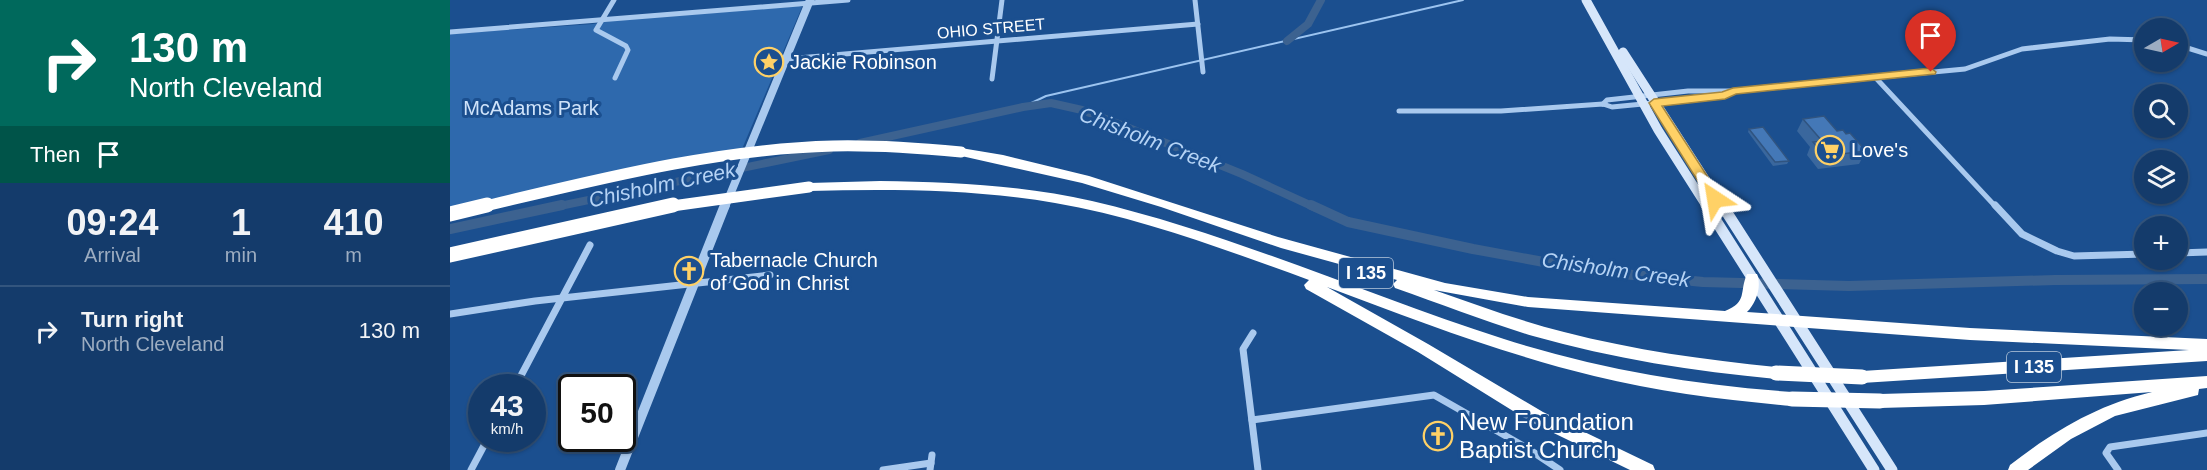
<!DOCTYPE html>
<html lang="en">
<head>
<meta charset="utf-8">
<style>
	body { margin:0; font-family:Helvetica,sans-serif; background:#214673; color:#f1f3f6; height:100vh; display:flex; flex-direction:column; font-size:22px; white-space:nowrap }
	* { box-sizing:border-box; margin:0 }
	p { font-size:20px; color:#9dadc1 }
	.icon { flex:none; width:33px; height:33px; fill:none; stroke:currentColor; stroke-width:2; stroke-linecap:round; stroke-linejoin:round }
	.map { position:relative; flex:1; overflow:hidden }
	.side { display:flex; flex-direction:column; background:#143b6b; width:450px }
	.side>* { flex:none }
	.guide { background:#00695c; color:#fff; overflow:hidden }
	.needle { width:39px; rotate:81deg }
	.tools { position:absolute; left:1684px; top:18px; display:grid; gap:12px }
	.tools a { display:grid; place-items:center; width:54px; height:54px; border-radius:50%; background:#143b6b; box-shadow:0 2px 4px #0004,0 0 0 2px #33557e; font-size:30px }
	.speed { position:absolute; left:18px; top:374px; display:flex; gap:12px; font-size:30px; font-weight:700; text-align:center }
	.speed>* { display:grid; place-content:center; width:78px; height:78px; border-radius:50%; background:#143b6b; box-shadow:0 2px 4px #0004,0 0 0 2px #33557e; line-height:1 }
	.speed small { font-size:15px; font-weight:400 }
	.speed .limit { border:3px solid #111; border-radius:9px; background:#fff; color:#111 }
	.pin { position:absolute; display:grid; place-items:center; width:51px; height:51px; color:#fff; margin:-62px -26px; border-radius:50% 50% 50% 0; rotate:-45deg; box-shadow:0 0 6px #0007 }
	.pin .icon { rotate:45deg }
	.me { position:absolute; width:66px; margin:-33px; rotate:327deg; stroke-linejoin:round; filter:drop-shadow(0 0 4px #0008) }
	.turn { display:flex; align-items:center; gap:21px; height:126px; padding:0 30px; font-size:27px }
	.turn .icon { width:78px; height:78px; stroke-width:2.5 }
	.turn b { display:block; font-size:42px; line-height:51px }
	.then { display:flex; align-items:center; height:57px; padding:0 30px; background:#0003; gap:12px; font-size:22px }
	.eta { display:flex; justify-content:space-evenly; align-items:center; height:102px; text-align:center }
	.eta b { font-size:36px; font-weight:600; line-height:42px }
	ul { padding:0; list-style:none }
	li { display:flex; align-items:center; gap:18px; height:90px; padding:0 30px; border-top:2px solid #33557e }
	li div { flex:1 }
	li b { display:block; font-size:22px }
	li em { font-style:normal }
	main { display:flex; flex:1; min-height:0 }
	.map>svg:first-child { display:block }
</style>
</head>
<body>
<main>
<section class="side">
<div class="guide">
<div class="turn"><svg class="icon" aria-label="right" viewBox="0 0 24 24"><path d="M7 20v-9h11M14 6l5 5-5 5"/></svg><div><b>130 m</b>North Cleveland</div></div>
<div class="then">Then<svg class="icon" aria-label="arrive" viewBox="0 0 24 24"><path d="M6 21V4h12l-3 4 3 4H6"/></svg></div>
</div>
<div class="eta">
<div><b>09:24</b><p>Arrival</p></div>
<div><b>1</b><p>min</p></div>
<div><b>410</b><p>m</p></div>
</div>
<ul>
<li><svg class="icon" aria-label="right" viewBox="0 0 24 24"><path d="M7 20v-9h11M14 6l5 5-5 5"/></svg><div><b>Turn right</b><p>North Cleveland</p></div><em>130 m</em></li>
</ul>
</section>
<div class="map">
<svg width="1757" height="470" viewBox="0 0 1757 470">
	<rect width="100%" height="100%" fill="#1b4f8f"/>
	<!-- green -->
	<polygon fill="#2e69ad" points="349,6 352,7 292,149 0,209 0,34 143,24 159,21"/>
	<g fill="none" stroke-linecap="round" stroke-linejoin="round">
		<!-- stream -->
		<polyline stroke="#9cc4f0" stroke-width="2" points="573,107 596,96 1013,0"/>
		<!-- canal-far1 -->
		<g stroke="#3c6290" stroke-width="8">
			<polyline points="837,41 858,24 871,0"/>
			<polyline points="410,143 573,107 601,103 632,110 674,126 792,174 864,207"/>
			<polyline points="105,207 379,150"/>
		</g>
		<!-- canal -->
		<g stroke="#3c6290" stroke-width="10">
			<polyline points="861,205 898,222 1023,249 1143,271 1253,282 1399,286 1605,280 1757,279"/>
			<polyline points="0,229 112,205"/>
		</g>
		<!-- minor-far1 -->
		<g stroke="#a9c9ee" stroke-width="5">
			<polyline points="164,0 146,30 176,46 178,50 165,78"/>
			<polyline points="745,0 753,72"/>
			<polyline points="0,32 398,0"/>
			<polyline points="1728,45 1757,54"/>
			<polyline points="336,59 748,24"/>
			<polyline points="1424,76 1546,207"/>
			<polyline points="542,79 552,0"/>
			<polyline points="1153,104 1157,100 1238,91 1283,91 1515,69 1572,49 1660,39 1695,40"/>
			<polyline points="949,111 1051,111 1153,104 1162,107 1275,96 1282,91"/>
		</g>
		<!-- minor -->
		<g stroke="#a9c9ee" stroke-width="7">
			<polyline points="1545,205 1572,234 1607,251 1624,256 1695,254"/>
			<polyline points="1728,253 1757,252"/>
			<polyline points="0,314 85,301 320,275"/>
			<polyline points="803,333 793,349 808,470"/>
			<polyline points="65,387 140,245"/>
			<polyline points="802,420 984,395 1077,448 1110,470"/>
			<polyline points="21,470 38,438"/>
			<polyline points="433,470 481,463"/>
			<polyline points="480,470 482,455"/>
			<polyline points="1668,470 1656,453 1660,447 1757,433"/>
		</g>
		<!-- tertiary-far1 -->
		<polyline stroke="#a9c9ee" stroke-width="8" points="275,207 360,0"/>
		<!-- tertiary -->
		<polyline stroke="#a9c9ee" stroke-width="10" points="170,470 275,205"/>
		<!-- secondary-far1 -->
		<g stroke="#d6e6fa" stroke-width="9">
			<polyline points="1136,0 1208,130 1257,207"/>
			<polyline points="1173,52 1273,207"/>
		</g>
		<!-- secondary -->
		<g stroke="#d6e6fa" stroke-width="11">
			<polyline points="1256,205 1424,470"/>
			<polyline points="1272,205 1442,470"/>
		</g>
		<!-- motorway -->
		<g fill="#fff" fill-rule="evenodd">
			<path d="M511,148L553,155L639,176L828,237L995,283L1078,297L1275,311C1298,302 1289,292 1297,274H1307C1312,287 1306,303 1297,312L1520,328L1757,339V361L1412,383L1407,381L1404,377L1407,373L1412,371L1739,350L1520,340L1078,307L984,290C1027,305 1070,321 1114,332C1184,350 1255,360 1326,367L1331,369L1334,373L1331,377L1326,379C1244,371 1163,359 1083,336C1036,322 991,304 945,288L943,284L947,280L831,248L711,207L632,183L507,155L505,152L507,149Z"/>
			<path d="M430,181C501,182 572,185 642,201C783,234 916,295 1054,339C1148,369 1244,385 1342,392L1348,394L1350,399L1348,404L1342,406C1275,400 1209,392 1144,376C1053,354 965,320 877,287L978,344L1093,412L1203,465L1205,470H1180L1081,422L968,352L856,289L854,285L859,280C776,250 692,218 605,203C524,189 441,189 359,191L353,187L359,183Z"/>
			<path d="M1757,376V388L1749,389L1748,395L1665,416L1621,439L1578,470H1558L1560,465C1604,431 1647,405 1702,392L1534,405L1430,408L1424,406L1422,401L1424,396L1430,394L1534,391Z"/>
		</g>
		<!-- motorway-bridge-far1 -->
		<g stroke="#fff" stroke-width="11">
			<path d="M31,207C146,180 264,149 383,146C426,145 468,148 511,152"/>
			<polyline points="215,207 359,187"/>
		</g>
		<!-- motorway-bridge -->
		<g stroke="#fff" stroke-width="15">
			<polyline points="0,214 37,205"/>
			<polyline points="0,255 223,205"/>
			<polyline points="1326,373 1412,377"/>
			<polyline points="1342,399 1430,401"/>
		</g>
	</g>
	<!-- wall -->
	<g fill="#3a679d">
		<polygon points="1353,119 1396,134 1416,151 1409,164 1368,169 1357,155 1360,147 1347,131"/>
		<polygon points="1299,129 1339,161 1337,164 1323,166 1298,132"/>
	</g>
	<!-- building -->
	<g fill="#4478b7" stroke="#305480" stroke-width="1.5">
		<polygon points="1374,116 1387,131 1393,130 1396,134 1400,133 1416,151 1375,156 1363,142 1372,141 1353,119"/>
		<polygon points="1313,127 1339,161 1325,162 1299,129"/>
	</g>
	<!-- route -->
	<polygon fill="#ffd166" stroke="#a68842" stroke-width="1.5" points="1481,68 1486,72 1485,74 1286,94 1275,99 1212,106 1272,199 1265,203 1261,202 1199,103 1204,99 1272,92 1283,88"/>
	<!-- icons -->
	<defs>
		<g id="sight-ring" transform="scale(1.5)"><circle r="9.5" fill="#1b4f8f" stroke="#ffd166" stroke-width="1.5"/><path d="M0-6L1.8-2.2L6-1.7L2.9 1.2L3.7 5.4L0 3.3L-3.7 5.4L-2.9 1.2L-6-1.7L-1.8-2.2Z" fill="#ffd166"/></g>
		<g id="supermarket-ring" transform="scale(1.5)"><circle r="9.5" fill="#1b4f8f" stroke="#ffd166" stroke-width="1.5"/><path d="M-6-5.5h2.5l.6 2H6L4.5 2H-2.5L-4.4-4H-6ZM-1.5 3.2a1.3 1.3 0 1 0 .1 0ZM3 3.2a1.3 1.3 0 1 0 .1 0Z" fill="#ffd166"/></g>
		<g id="church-ring" transform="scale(1.5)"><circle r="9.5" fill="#1b4f8f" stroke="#ffd166" stroke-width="1.5"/><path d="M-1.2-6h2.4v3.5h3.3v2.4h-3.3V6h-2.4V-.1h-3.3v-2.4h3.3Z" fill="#ffd166"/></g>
	</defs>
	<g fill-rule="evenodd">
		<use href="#sight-ring" x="319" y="62"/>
		<use href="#supermarket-ring" x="1380" y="150"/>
		<use href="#church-ring" x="239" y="271"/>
		<use href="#church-ring" x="988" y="436"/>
	</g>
	<g text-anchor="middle" stroke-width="6" stroke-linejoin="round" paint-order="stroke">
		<!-- far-street labels -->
		<g font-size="16" fill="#fff" stroke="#1b4f8f">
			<text transform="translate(541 28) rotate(-5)" y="6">OHIO STREET</text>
		</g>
		<!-- shield labels -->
		<g fill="#1b4f8f" stroke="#bbcadd" stroke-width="1.5">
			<rect x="889" y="258" width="54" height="30" rx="4.5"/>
			<rect x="1557" y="352" width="54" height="30" rx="4.5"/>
		</g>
		<g font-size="18" font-weight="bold" fill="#fff">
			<text x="916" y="279">I 135</text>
			<text x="1584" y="373">I 135</text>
		</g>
		<!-- poi labels -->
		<g font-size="20" fill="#fff" stroke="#1b4f8f" text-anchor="start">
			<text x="340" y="69">Jackie Robinson</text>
			<text x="1401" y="157">Love's</text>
			<text x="260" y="267">Tabernacle Church<tspan x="260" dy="23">of God in Christ</tspan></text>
		</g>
		<!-- park labels -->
		<g font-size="20" fill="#cfe3fa" stroke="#1b4f8f">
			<text x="81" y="115">McAdams Park</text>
		</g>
		<!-- water labels -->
		<g font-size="21" font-style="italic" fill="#b5d3f5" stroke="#1b4f8f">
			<text transform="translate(700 140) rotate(21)" y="7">Chisholm Creek</text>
			<text transform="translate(212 185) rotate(-12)" y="7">Chisholm Creek</text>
			<text transform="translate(1166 270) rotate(8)" y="7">Chisholm Creek</text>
		</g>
		<!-- near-poi labels -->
		<g font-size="24" fill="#fff" stroke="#1b4f8f" text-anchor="start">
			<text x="1009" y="430">New Foundation<tspan x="1009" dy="28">Baptist Church</tspan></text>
		</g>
	</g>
</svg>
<div class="tools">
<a><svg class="needle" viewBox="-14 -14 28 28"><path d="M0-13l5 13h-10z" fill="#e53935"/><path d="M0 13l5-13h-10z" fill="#9dadc1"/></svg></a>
<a><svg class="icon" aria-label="search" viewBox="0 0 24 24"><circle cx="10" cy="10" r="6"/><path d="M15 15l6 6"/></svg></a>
<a><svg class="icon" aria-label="layers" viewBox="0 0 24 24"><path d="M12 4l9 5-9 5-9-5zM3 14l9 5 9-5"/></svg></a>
<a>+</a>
<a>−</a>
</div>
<div class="speed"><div>43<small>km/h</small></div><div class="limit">50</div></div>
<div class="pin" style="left:1481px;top:72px;background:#d93025"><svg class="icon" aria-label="arrive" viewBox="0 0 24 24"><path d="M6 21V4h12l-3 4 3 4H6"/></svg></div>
<svg class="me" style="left:1265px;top:199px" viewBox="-20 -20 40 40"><path d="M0-17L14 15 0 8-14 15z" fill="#ffd166" stroke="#fff" stroke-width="4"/></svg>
</div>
</main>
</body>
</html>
